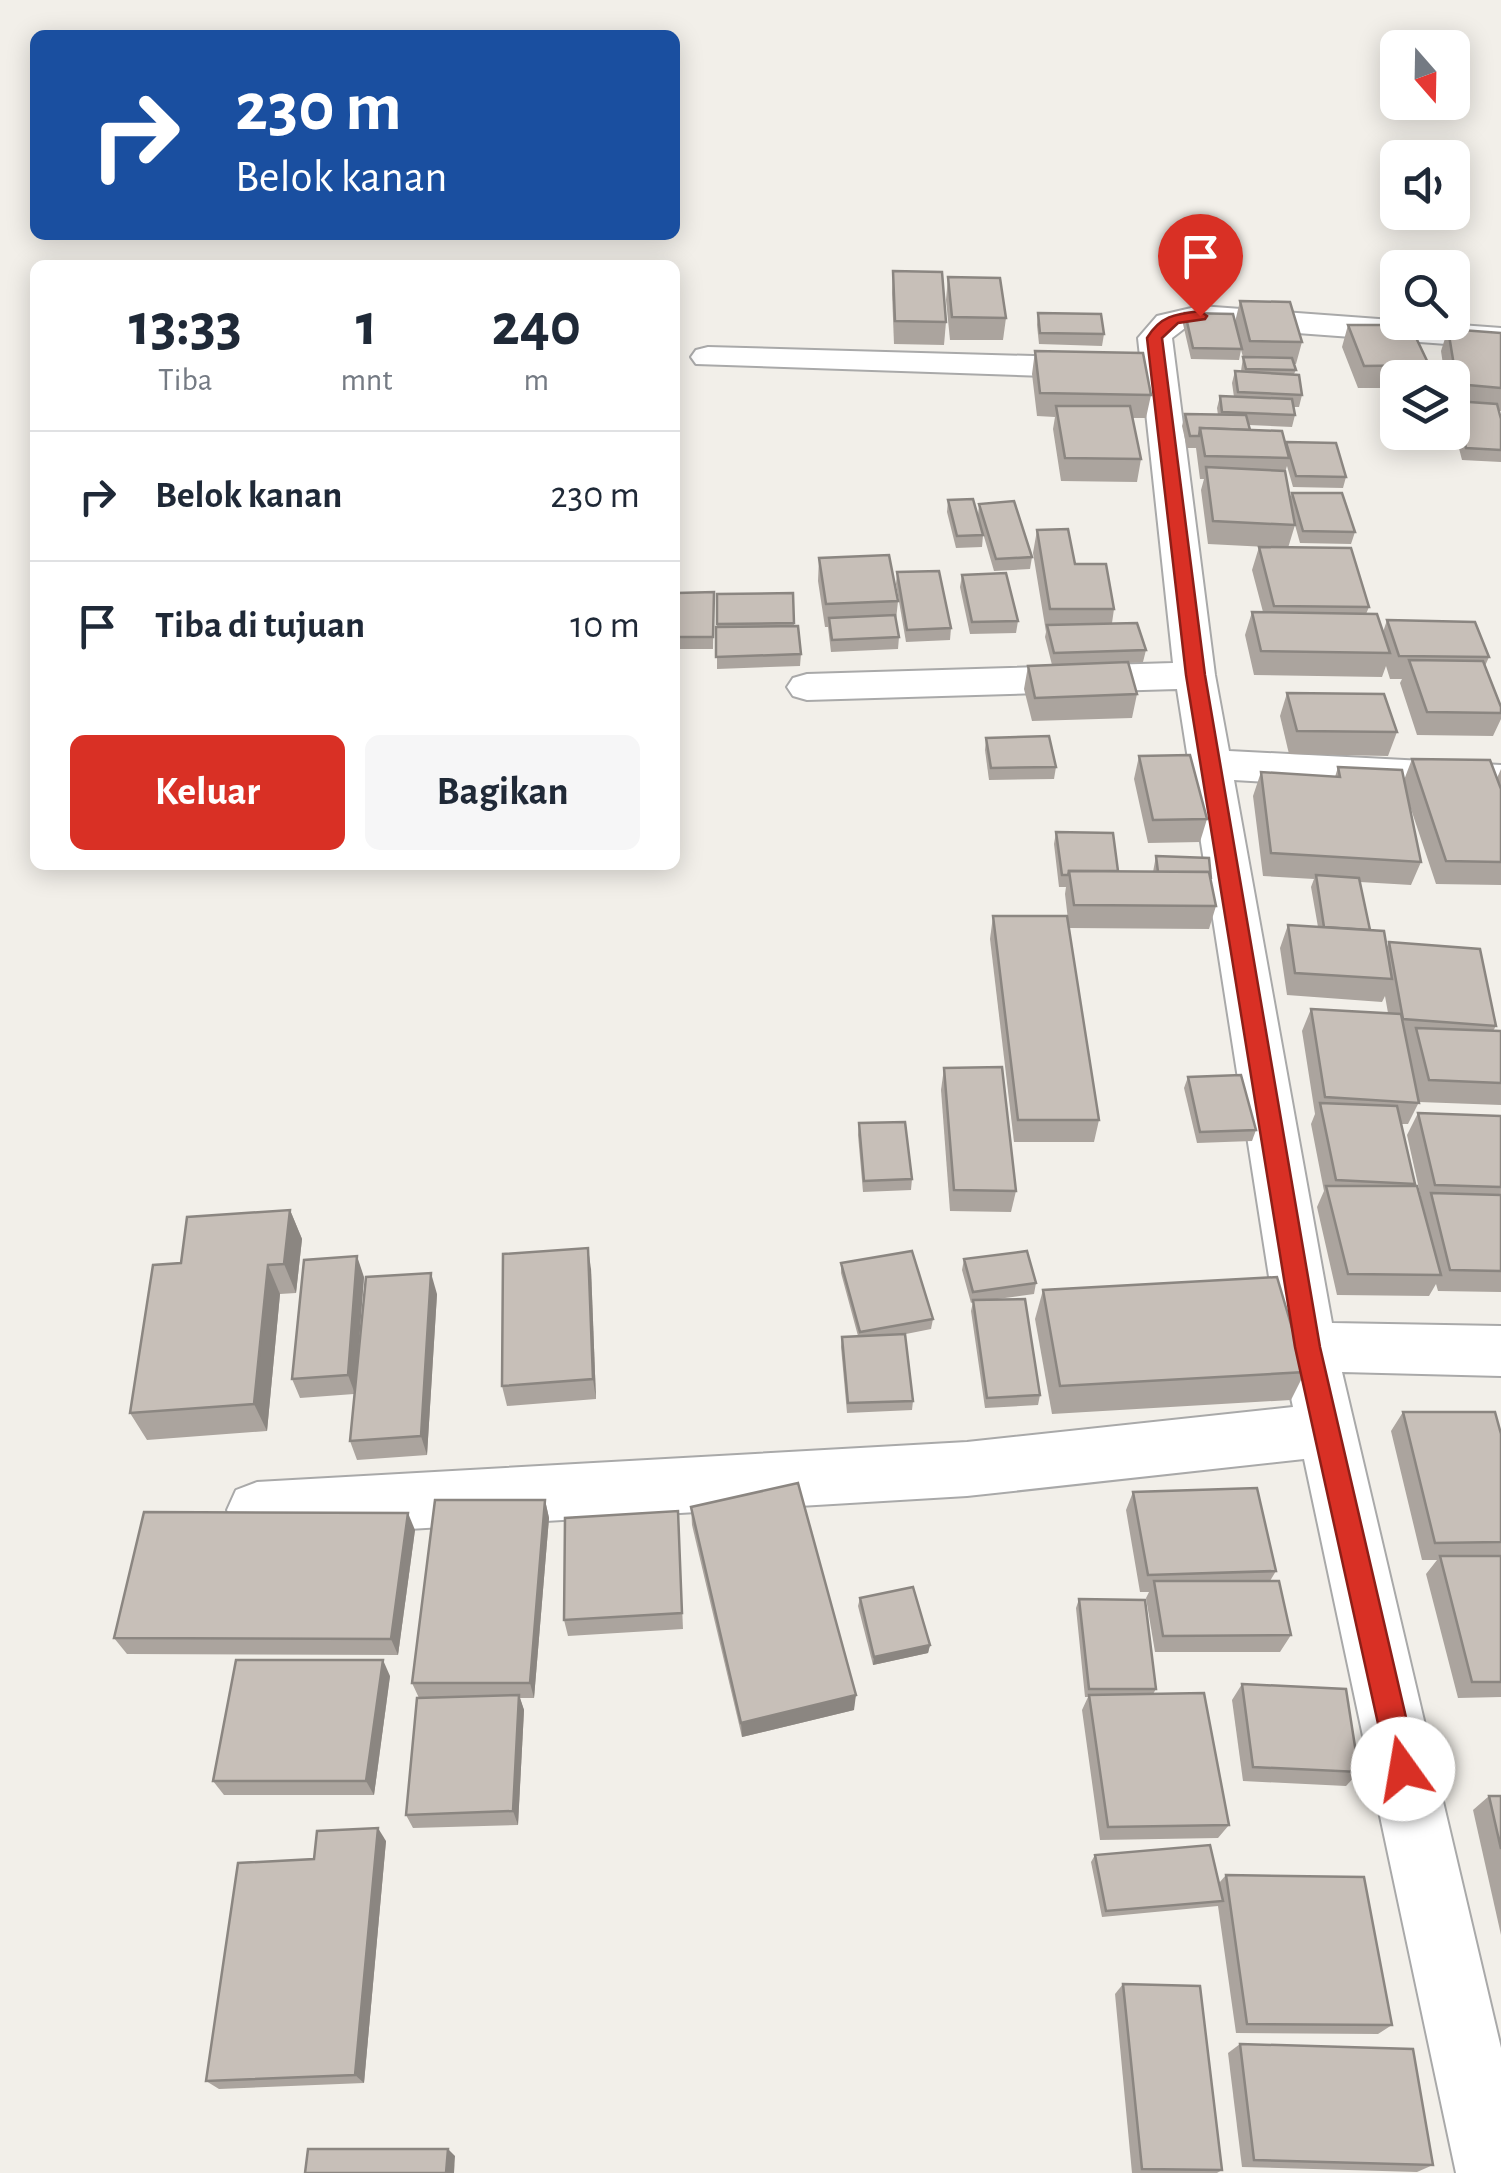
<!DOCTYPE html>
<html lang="id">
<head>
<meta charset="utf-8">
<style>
	body { margin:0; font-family:"Alegreya Sans",sans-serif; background:#f6f6f7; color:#1f2937; height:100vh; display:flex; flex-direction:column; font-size:38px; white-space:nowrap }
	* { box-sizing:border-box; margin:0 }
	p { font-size:32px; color:#747a83 }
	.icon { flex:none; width:55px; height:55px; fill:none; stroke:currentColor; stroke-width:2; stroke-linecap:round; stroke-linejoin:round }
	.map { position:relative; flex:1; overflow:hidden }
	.side { position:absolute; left:30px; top:260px; width:650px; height:610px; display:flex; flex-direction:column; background:#fff; border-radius:15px; box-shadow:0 5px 25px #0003 }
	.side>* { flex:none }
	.banner { position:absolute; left:30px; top:30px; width:650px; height:210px; border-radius:15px; box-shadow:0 5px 25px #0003; background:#1a4fa0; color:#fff; overflow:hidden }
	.needle { width:65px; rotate:160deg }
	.fabs { position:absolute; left:1380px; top:30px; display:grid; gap:20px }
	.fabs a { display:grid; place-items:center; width:90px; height:90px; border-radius:15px; background:#fff; box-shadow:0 5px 25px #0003; font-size:50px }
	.pin { position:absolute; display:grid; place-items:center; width:85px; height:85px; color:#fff; margin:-102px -42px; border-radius:50% 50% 50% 0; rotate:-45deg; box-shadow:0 0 10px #0007 }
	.pin .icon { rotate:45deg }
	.me { position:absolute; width:110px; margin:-55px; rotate:347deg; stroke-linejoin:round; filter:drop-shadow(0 0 8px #0008) }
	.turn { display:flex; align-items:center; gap:35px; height:210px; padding:0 40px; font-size:45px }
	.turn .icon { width:130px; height:130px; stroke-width:2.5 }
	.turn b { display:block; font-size:70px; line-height:85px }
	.eta { display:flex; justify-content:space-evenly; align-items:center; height:170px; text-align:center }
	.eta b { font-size:60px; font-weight:700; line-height:70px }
	.button { display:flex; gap:20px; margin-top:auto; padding:20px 40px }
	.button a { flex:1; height:115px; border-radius:15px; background:#d93025; color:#fff; font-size:40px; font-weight:700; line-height:115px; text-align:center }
	.button a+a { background:#f6f6f7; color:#1f2937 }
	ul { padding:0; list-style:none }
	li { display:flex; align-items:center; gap:30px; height:130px; padding:0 40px; border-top:2px solid #e0e1e3 }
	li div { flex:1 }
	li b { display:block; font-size:38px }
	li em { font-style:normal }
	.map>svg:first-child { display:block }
</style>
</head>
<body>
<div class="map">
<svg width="1501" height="2173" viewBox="0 0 1501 2173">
	<rect width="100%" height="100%" fill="#f2efe9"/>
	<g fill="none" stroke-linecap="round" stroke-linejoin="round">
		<!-- street casing -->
		<g stroke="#a9a9a9" stroke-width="4">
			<g id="street">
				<polygon points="1200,306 1501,328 1501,348 1200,326 1185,328 1172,338 1215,675 1229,751 1501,765 1501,795 1234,780 1332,1323 1501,1326 1501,1376 1342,1372 1501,2048 1501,2173 1456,2173 1304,1459 967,1496 257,1538 236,1530 227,1510 236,1490 257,1482 967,1442 1293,1407 1280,1347 1177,689 807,700 793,696 787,687 793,678 807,674 1173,663 1138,338 1157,316"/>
				<polygon points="708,347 1102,358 1114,361 1119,368 1114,375 1102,378 696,364 691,357 696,350"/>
			</g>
		</g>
		<!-- street -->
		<use href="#street" fill="#fff" fill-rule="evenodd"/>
	</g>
	<!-- wall -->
	<g fill="#aba49e">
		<polygon points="893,271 946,322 944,345 894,344 892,293"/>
		<polygon points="948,277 1006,318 1003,340 950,340 946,300"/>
		<polygon points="1240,301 1302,342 1296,364 1294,364 1296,370 1294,374 1302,395 1299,407 1294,407 1295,415 1292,427 1249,425 1250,430 1285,445 1286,442 1346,477 1343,488 1293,487 1287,466 1285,472 1290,500 1292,493 1355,532 1351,544 1300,543 1295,525 1288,548 1369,607 1366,614 1383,632 1387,620 1489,657 1485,666 1501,707 1501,719 1493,736 1417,735 1400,683 1402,679 1390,679 1386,666 1382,677 1254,675 1245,635 1252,612 1263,612 1252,570 1259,547 1267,547 1208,544 1201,490 1204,479 1200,479 1196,448 1187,448 1182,426 1185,414 1218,415 1217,408 1220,396 1234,397 1232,383 1235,371 1241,371 1243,357 1241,350 1239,360 1191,359 1183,324 1185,313 1235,322"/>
		<polygon points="1038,313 1104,334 1102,346 1039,344 1037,325"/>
		<polygon points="1348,325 1429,365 1425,378 1398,378 1398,388 1358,388 1342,347"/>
		<polygon points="1448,329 1501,333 1501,411 1499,411 1501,419 1501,462 1462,460 1452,421 1452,378 1445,378 1441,351"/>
		<polygon points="1035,351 1151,395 1146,418 1132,418 1141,459 1137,482 1061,481 1053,429 1055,417 1037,416 1032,374"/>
		<polygon points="948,500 983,535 982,547 956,548 947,512"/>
		<polygon points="979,504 1032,557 1030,569 994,571 978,516"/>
		<polygon points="1037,530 1075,564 1114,609 1112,623 1146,650 1143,662 1128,663 1137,694 1132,718 1032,721 1024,689 1028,666 1052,665 1045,637 1046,632 1033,553"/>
		<polygon points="819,558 898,601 896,620 899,637 898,649 831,652 828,627 825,627 818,581"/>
		<polygon points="897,572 951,628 950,640 906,642 896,584"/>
		<polygon points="962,575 1018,621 1016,633 970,634 960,587"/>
		<polygon points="714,592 713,649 676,649 676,637"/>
		<polygon points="793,593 794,626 801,654 800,666 717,669 717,594"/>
		<polygon points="1287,693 1397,732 1388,756 1289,754 1280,716"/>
		<polygon points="986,738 1056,767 1054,779 989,780 985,750"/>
		<polygon points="1139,756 1207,819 1200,842 1148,843 1134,779"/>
		<polygon points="1412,759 1497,778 1501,769 1501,885 1436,884 1407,797 1421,862 1411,885 1360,882 1370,930 1387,948 1389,942 1496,1026 1493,1031 1501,1031 1501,1105 1419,1102 1408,1124 1401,1124 1415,1184 1413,1186 1423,1207 1407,1135 1418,1113 1501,1116 1501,1292 1438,1291 1436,1284 1429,1296 1337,1295 1317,1207 1324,1191 1311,1124 1315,1114 1302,1031 1311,1009 1388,1013 1385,996 1382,1002 1287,995 1280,948 1288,925 1318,927 1311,887 1314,879 1263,876 1253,796 1261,772 1335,777 1338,767 1404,780"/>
		<polygon points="1056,832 1118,871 1153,872 1156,856 1210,880 1216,906 1209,929 1069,928 1065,894 1066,887 1059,887 1054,844"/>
		<polygon points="993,916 1099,1120 1094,1142 1014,1142 990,939"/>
		<polygon points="944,1068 1016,1191 1011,1212 950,1211 941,1090"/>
		<polygon points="1188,1077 1256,1130 1252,1141 1197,1143 1184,1088"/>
		<polygon points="859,1123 912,1179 911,1190 863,1192 858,1135"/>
		<polygon points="290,1210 302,1239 296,1293 280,1294 267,1431 147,1440 130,1413 181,1263"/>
		<polygon points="964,1259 1036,1283 1034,1294 990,1300 1040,1395 1038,1405 985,1408 971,1311 973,1302 971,1303 962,1270"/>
		<polygon points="841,1263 933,1319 931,1329 901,1335 913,1401 912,1410 847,1413 841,1347 842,1337 858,1336 841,1273"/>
		<polygon points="591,1269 596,1399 507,1406 502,1386"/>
		<polygon points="364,1277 357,1365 437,1294 427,1455 357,1460 350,1441 354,1394 300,1398 292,1379"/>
		<polygon points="1043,1290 1305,1372 1291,1400 1052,1414 1035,1319"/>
		<polygon points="1403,1412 1501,1434 1501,1697 1458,1698 1426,1574 1437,1560 1422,1560 1391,1431"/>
		<polygon points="1133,1492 1276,1571 1270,1581 1291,1635 1280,1652 1155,1652 1146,1598 1149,1592 1140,1592 1126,1510"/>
		<polygon points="545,1500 549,1518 534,1698 520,1698 524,1710 518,1825 413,1828 406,1815 419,1698 412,1683"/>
		<polygon points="691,1507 854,1710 742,1737 692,1525"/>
		<polygon points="678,1511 683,1629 568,1636 564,1620"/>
		<polygon points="415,1530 398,1655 127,1654 114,1638"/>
		<polygon points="860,1598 930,1645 928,1653 873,1665 858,1606"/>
		<polygon points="1079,1599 1156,1689 1153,1694 1229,1825 1218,1838 1100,1840 1082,1710 1088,1697 1085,1697 1076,1608"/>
		<polygon points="390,1676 374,1795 224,1795 213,1781"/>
		<polygon points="1242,1684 1359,1772 1346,1786 1243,1781 1232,1700"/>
		<polygon points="1489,1796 1501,1796 1501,1935 1473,1810"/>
		<polygon points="386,1841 364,2083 219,2089 206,2081 314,1859"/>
		<polygon points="1095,1855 1219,1883 1226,1875 1392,2025 1378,2034 1236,2033 1218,1906 1102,1917 1091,1862"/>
		<polygon points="1123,1984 1222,2170 1217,2173 1132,2173 1115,1994"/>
		<polygon points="1240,2044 1433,2165 1417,2172 1242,2167 1228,2053"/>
	</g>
	<!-- shaded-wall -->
	<g fill="#8b8681">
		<polygon points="290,1210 302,1239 296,1293 284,1264"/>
		<polygon points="588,1248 591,1269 596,1399 593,1379"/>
		<polygon points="357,1256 364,1277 355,1394 348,1375"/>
		<polygon points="268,1265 280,1294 267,1431 254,1404"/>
		<polygon points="431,1273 437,1294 427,1455 421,1436"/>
		<polygon points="545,1500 549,1518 534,1698 530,1683"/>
		<polygon points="408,1513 415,1530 398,1655 391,1639"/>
		<polygon points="930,1645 928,1653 873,1665 874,1657"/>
		<polygon points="383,1660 390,1676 374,1795 366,1781"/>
		<polygon points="519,1695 524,1710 518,1825 513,1811"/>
		<polygon points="856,1695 854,1710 742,1737 741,1723"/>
		<polygon points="378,1828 386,1841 364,2083 355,2075"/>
		<polygon points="448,2149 455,2156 454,2173 446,2173"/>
	</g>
	<!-- building -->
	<g fill="#c7bfb8" stroke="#8b8681" stroke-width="2.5">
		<polygon points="893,271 942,272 946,322 895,321"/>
		<polygon points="948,277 1000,278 1006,318 952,317"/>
		<polygon points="1240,301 1290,302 1302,342 1250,341"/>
		<polygon points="1038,313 1101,314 1104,334 1040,333"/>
		<polygon points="1185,313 1233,314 1242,349 1193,348"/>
		<polygon points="1348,325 1410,325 1429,365 1364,366"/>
		<polygon points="1448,329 1501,333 1501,388 1457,384"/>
		<polygon points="1035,351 1143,353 1151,395 1040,393"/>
		<polygon points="1243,357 1292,358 1296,370 1246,369"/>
		<polygon points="1235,371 1299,375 1302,395 1238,392"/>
		<polygon points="1220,396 1292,399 1295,415 1222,412"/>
		<polygon points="1455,401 1497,404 1501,419 1501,450 1466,448"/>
		<polygon points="1056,406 1130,406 1141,459 1065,458"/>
		<polygon points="1185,414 1246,415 1250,430 1200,428 1199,436 1190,436"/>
		<polygon points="1200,428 1282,431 1289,458 1205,456"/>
		<polygon points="1286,442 1336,443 1346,477 1296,476"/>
		<polygon points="1206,467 1285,471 1295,525 1213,521"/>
		<polygon points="1292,493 1342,493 1355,532 1303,531"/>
		<polygon points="973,499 983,535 957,536 948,500"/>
		<polygon points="1014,501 1032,557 996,559 979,504"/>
		<polygon points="1068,529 1075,564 1106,564 1114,609 1050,609 1037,530"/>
		<polygon points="1259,547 1351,548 1369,607 1274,606"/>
		<polygon points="889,555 898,601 826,604 819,558"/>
		<polygon points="939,571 951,628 907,630 897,572"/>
		<polygon points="1006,573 1018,621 972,622 962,575"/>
		<polygon points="714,592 713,637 676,637 677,593"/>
		<polygon points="793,593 794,623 717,624 717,594"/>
		<polygon points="1252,612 1377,614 1390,653 1261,651"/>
		<polygon points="895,615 899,637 832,640 829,618"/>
		<polygon points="1387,620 1475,622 1489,657 1399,656"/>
		<polygon points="1137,623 1146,650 1054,653 1047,625"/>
		<polygon points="798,626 801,654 716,657 716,627"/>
		<polygon points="1409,660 1483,661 1501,707 1501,713 1427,712"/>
		<polygon points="1128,662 1137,694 1035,698 1028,666"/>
		<polygon points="1287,693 1384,694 1397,732 1297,731"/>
		<polygon points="1049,736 1056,767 991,768 986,738"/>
		<polygon points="1190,755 1207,819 1153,820 1139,756"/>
		<polygon points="1412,759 1490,760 1501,789 1501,862 1446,861"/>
		<polygon points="1338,767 1402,770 1421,862 1271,853 1261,772 1340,777"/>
		<polygon points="1056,832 1113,833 1118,871 1069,871 1068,875 1062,875"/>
		<polygon points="1156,856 1209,858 1211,879 1209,872 1158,872"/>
		<polygon points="1069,871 1209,872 1216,906 1074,905"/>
		<polygon points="1316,875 1359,878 1370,930 1324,927"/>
		<polygon points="993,916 1067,916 1099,1120 1018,1120"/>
		<polygon points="1288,925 1384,931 1392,979 1295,973"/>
		<polygon points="1389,942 1480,949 1496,1026 1403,1019"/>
		<polygon points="1311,1009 1401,1014 1419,1103 1325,1097"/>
		<polygon points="1416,1028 1501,1031 1501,1083 1429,1080"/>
		<polygon points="1002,1067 1016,1191 954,1190 944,1068"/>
		<polygon points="1241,1075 1256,1130 1200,1132 1188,1077"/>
		<polygon points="1320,1103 1397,1106 1415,1184 1336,1180"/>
		<polygon points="1418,1113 1501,1116 1501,1187 1435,1185"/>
		<polygon points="905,1122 912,1179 864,1181 859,1123"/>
		<polygon points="1326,1186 1417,1186 1441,1275 1348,1274"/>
		<polygon points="1431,1193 1501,1195 1501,1271 1450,1270"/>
		<polygon points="290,1210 284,1264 268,1265 254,1404 130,1413 153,1265 181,1263 187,1217"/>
		<polygon points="588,1248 593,1379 502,1386 503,1254"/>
		<polygon points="912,1251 933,1319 860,1332 841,1263"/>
		<polygon points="1027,1251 1036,1283 973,1292 964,1259"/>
		<polygon points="357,1256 348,1375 292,1379 304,1260"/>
		<polygon points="431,1273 421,1436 350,1441 366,1277"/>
		<polygon points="1277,1277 1305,1372 1060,1386 1043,1290"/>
		<polygon points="1025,1299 1040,1395 987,1398 973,1300"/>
		<polygon points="905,1334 913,1401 848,1403 842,1337"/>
		<polygon points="1403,1412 1495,1412 1501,1434 1501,1542 1435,1543"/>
		<polygon points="798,1483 856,1695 741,1723 691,1507"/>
		<polygon points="1257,1488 1276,1571 1148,1575 1133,1492"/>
		<polygon points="435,1500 545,1500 530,1683 412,1683"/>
		<polygon points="678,1511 682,1613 564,1620 565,1518"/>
		<polygon points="144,1512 408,1513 391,1639 114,1638"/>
		<polygon points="1440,1556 1501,1556 1501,1682 1472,1682"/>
		<polygon points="1154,1581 1279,1581 1291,1635 1163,1636"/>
		<polygon points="913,1587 930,1645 874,1657 860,1598"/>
		<polygon points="1079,1599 1145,1600 1156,1689 1089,1689"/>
		<polygon points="236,1660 383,1660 366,1781 213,1781"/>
		<polygon points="1242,1684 1346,1689 1359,1772 1253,1767"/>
		<polygon points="1204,1693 1229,1825 1108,1827 1089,1695"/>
		<polygon points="519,1695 513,1811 406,1815 417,1698"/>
		<polygon points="1489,1796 1501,1796 1501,1849"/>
		<polygon points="378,1828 355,2075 206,2081 238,1863 314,1859 317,1831"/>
		<polygon points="1210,1845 1223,1901 1106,1911 1095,1855"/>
		<polygon points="1226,1875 1364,1877 1392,2025 1247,2024"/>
		<polygon points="1123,1984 1200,1986 1222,2170 1142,2169"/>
		<polygon points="1240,2044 1413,2049 1433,2165 1254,2160"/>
		<polygon points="308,2149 448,2149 446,2173 305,2173"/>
	</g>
	<!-- route -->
	<path fill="#d93025" stroke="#8d1f18" stroke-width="2.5" d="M1200,311L1207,316L1205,319L1178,323L1162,338L1205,675L1320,1347L1418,1769L1413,1779L1403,1784L1392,1779L1388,1769L1295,1347L1186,675L1147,338C1160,316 1175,314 1200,311Z"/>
</svg>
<div class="fabs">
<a><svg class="needle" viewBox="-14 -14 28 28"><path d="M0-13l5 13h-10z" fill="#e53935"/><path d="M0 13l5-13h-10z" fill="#747a83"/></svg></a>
<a><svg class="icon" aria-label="sound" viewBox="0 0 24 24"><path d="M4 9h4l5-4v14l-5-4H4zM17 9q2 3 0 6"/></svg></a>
<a><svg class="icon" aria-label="search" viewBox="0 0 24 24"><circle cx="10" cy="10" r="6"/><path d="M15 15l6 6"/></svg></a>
<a><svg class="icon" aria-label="layers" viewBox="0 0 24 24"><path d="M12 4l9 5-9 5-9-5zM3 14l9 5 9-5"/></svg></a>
</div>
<div class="pin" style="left:1200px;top:316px;background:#d93025"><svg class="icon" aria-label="arrive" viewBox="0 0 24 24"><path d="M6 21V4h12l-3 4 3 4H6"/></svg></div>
<svg class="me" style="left:1403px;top:1769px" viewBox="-20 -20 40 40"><circle r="19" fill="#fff"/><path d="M0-13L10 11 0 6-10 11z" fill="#d93025"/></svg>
<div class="banner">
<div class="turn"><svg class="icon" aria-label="right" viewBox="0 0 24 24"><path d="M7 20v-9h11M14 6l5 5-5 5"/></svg><div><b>230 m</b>Belok kanan</div></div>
</div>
<section class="side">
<div class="eta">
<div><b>13:33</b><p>Tiba</p></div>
<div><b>1</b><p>mnt</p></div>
<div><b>240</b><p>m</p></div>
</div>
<ul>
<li><svg class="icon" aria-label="right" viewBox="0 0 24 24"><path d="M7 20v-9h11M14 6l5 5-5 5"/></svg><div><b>Belok kanan</b></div><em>230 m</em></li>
<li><svg class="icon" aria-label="arrive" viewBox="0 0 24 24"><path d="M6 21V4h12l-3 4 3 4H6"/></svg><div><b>Tiba di tujuan</b></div><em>10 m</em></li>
</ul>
<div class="button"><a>Keluar</a><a>Bagikan</a></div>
</section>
</div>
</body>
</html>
